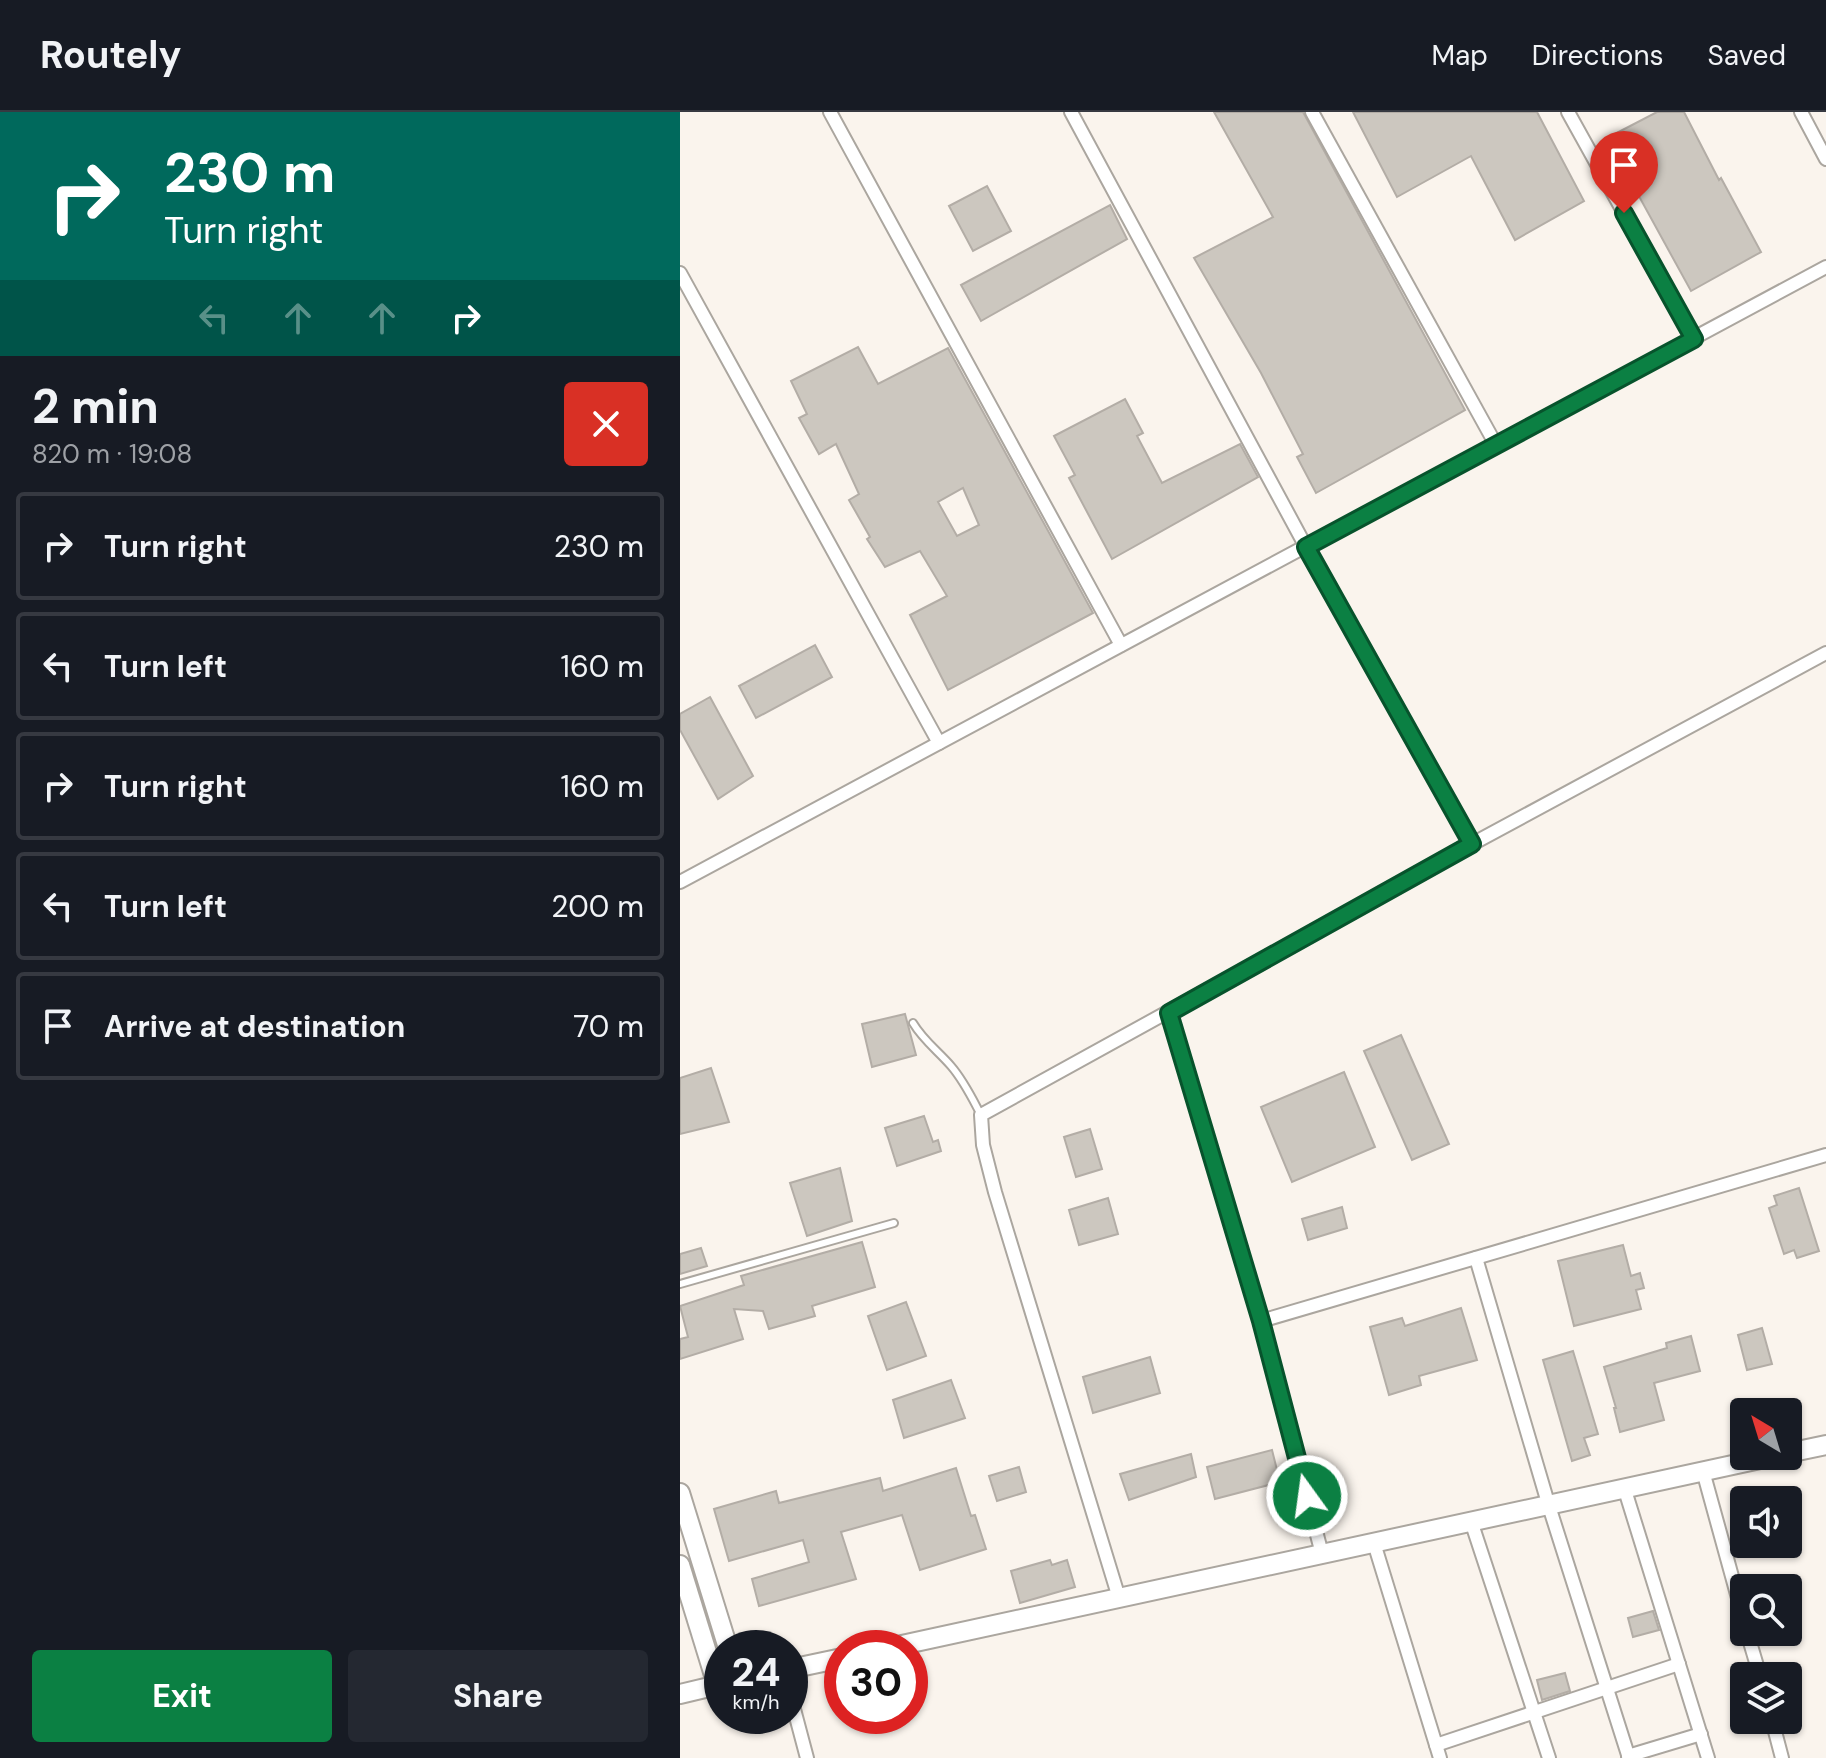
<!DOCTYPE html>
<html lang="en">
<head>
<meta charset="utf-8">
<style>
	body { margin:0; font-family:"DM Sans",sans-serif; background:#242831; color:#f1f3f6; height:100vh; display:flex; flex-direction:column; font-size:30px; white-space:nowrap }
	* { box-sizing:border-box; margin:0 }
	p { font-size:26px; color:#9ea1a6 }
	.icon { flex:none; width:44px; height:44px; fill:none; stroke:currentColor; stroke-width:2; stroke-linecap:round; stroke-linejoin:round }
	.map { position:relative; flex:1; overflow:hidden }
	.details { display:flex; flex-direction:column; background:#171b24; width:680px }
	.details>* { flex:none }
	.hud { background:#00695c; color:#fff; overflow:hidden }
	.needle { width:52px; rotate:322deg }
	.controls { position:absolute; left:1050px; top:1286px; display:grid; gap:16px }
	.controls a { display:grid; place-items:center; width:72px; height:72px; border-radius:8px; background:#171b24; box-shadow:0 2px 6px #0004; font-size:40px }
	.speed { position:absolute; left:24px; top:1518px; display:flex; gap:16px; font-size:40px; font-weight:700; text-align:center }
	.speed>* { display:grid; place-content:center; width:104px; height:104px; border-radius:50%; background:#171b24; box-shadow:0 2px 6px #0004; line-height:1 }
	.speed small { font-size:20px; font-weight:400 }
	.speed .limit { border:12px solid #d22; background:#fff; color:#111 }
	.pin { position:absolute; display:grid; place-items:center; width:68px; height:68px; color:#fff; margin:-82px -34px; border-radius:50% 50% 50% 0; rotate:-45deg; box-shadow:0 0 8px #0007 }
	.pin .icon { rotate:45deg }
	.me { position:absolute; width:88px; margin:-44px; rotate:346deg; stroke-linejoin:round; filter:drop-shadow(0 0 6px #0008) }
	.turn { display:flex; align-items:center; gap:28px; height:168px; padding:0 32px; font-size:36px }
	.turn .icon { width:104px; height:104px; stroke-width:2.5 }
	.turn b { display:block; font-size:56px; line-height:68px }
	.lanes { display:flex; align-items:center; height:76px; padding:0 32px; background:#0003; justify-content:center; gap:40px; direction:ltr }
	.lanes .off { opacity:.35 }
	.round { display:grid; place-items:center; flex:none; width:84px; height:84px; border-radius:8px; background:#242831 }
	.headline { display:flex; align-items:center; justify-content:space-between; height:136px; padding:0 32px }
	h1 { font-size:48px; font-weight:700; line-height:60px }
	.action { display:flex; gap:16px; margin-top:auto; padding:16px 32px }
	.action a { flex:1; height:92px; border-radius:8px; background:#0b8043; color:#fff; font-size:32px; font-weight:700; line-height:92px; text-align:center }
	.action a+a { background:#242831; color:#f1f3f6 }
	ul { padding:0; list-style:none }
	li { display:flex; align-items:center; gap:24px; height:108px; margin:0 16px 12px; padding:0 16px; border:4px solid #363941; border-radius:8px }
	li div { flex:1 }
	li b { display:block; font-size:30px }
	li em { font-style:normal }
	header { display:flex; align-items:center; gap:48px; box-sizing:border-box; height:112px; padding:0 40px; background:#171b24; border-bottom:2px solid #363941 }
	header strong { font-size:38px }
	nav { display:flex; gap:44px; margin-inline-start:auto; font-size:28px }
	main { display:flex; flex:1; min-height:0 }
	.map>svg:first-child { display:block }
</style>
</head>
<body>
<header>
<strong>Routely</strong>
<nav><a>Map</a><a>Directions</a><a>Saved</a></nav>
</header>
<main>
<section class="details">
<div class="hud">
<div class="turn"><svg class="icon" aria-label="right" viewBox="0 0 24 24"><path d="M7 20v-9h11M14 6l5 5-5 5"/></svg><div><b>230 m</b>Turn right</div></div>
<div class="lanes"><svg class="icon off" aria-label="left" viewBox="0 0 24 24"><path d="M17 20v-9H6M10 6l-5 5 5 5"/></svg><svg class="icon off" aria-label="ahead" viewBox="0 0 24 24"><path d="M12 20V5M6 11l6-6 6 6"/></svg><svg class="icon off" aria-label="ahead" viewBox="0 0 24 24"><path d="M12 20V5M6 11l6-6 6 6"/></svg><svg class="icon" aria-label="right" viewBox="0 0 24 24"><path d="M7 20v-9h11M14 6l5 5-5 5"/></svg></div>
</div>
<div class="headline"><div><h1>2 min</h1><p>820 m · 19:08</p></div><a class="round" style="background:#d93025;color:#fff"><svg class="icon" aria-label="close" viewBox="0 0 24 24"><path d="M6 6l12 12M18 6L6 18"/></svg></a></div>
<ul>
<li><svg class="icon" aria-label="right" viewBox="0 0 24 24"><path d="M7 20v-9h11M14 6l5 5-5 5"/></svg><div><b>Turn right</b></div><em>230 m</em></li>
<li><svg class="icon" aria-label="left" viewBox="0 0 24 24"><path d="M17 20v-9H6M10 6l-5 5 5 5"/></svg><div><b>Turn left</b></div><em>160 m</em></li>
<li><svg class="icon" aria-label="right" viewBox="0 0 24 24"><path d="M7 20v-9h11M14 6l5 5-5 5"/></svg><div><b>Turn right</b></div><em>160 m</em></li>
<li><svg class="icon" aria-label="left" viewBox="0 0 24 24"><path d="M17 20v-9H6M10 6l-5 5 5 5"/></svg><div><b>Turn left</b></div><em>200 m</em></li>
<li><svg class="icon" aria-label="arrive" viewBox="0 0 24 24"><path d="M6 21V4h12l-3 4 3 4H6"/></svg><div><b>Arrive at destination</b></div><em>70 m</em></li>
</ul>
<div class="action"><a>Exit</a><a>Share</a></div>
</section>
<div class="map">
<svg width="1146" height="1646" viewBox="0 0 1146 1646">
	<rect width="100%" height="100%" fill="#faf4ed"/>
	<!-- building -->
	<g fill="#ccc7bf" stroke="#b3ada6" stroke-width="2" fill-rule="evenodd">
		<polygon points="534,0 623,0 785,298 636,381 617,345 623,342 581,261 514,146 593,105"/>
		<polygon points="673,0 857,0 904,89 835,128 791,44 717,85"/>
		<polygon points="977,0 1004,0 1039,68 1041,66 1081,140 1011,179 927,26"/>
		<polygon points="307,74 331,119 293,139 269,94"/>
		<polygon points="430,93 447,127 301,209 281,173"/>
		<path d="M178,235L198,272L268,236L413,501L268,578L230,503L267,484L240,439L205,455L187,427L190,425L169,388L179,382L156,332L139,342L119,306L127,302L111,269ZM283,376L299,413L277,424L258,390Z"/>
		<polygon points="445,287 463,321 457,324 482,371 560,332 578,365 432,447 389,366 395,363 374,324"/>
		<polygon points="135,533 152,565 76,606 59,574"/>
		<polygon points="30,585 73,664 38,687 0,618 0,602"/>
		<polygon points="225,902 236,943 192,955 182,912"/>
		<polygon points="721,923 769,1032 732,1048 684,939"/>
		<polygon points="31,956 49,1010 0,1022 0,966"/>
		<polygon points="664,960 695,1035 612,1070 581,995"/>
		<polygon points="244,1004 253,1030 258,1028 261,1039 217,1054 205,1016"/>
		<polygon points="410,1017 422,1057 396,1065 384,1025"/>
		<polygon points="160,1056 172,1109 127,1124 110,1071"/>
		<polygon points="1119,1076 1139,1139 1117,1146 1114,1138 1104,1142 1089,1096 1097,1093 1094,1084"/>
		<polygon points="428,1086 438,1122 399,1133 389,1098"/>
		<polygon points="662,1095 667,1116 628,1128 622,1107"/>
		<polygon points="182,1130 195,1175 132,1194 135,1204 89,1217 83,1199 54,1197 63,1227 0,1247 0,1227 8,1225 0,1194 64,1173 61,1164"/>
		<polygon points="943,1133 951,1164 960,1161 964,1176 956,1178 961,1197 894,1214 878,1149"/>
		<polygon points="21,1136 27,1154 0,1162 0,1142"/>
		<polygon points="226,1190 246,1244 207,1258 188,1204"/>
		<polygon points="781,1196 797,1248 739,1264 741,1273 709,1283 690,1215 722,1206 725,1214"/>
		<polygon points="1082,1216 1092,1252 1067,1258 1058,1223"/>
		<polygon points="1011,1224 1020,1259 974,1271 984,1308 940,1320 934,1296 936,1296 924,1255 987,1236 986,1231"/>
		<polygon points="893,1239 918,1322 904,1326 910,1343 892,1349 863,1248"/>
		<polygon points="470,1245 480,1281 413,1301 403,1265"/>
		<polygon points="271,1268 285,1306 224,1326 213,1288"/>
		<polygon points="592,1338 600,1370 535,1387 527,1355"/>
		<polygon points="511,1342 516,1365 449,1388 440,1362"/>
		<polygon points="339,1355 346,1380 317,1389 309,1364"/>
		<polygon points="276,1356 291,1404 295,1403 306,1437 240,1458 222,1403 161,1420 176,1467 79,1494 72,1467 129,1450 123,1428 49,1449 34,1397 96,1379 99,1391 200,1366 203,1379"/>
		<polygon points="370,1448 372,1453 387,1448 395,1475 340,1491 331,1459"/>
		<polygon points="973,1499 979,1518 953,1525 948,1506"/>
		<polygon points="885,1561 890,1579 862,1588 857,1568"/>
	</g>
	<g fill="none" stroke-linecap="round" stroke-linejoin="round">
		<!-- lane casing -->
		<g stroke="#aba69f" stroke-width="10">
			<g id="lane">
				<path d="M233,911C243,928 258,939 271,954C284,969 292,986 301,1003"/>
				<polyline points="0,1172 214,1111"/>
			</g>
		</g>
		<!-- street casing -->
		<g stroke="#aba69f" stroke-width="16">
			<g id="street">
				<polyline points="150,0 441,533"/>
				<polyline points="391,0 626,435 792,732"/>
				<polyline points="632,0 816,333"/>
				<polyline points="888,0 1014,227"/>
				<polyline points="1121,0 1146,47"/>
				<polyline points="0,161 259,631"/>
				<polyline points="0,770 1146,155"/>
				<polyline points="489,901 581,1209"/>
				<polyline points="796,1146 868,1391 949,1646"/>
				<polyline points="1023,1359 1064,1508"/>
				<polyline points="944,1375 1028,1646"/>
				<polyline points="791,1409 869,1646"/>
				<polyline points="694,1431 760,1646"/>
				<polyline points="642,1442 581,1209 1146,1043"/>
				<polyline points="439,1486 315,1080 303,1033 301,1003 792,732 1146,541"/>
				<polyline points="1067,1520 1080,1564"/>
				<polyline points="110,1582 127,1646"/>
				<polyline points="1092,1608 1102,1646"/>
				<polyline points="756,1633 999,1552"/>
				<polyline points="948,1644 1021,1622"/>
			</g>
		</g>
		<!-- secondary casing -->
		<g stroke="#aba69f" stroke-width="22">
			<g id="secondary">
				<polyline points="1108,1341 1146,1333"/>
				<polyline points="0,1381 48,1536"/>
				<polyline points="0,1453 37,1573"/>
				<polyline points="208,1536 1094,1344"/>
				<polyline points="110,1557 162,1546"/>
				<polyline points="0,1582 42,1572"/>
			</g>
		</g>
		<!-- lane -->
		<use href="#lane" stroke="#fff" stroke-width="6"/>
		<!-- street -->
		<use href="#street" stroke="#fff" stroke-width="12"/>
		<!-- secondary -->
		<use href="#secondary" stroke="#fff" stroke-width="18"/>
	</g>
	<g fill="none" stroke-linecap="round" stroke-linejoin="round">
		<!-- route casing -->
		<g stroke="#07532c" stroke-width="20">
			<polyline id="route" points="627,1384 581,1209 489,901 792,732 626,435 1014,227 944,101"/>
		</g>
		<!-- route -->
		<use href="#route" stroke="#0b8043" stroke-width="14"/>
	</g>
</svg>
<div class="controls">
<a><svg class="needle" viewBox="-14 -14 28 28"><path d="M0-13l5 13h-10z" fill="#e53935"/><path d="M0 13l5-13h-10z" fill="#9ea1a6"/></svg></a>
<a><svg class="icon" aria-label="sound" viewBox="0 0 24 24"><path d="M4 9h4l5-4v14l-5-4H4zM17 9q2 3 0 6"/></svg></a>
<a><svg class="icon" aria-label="search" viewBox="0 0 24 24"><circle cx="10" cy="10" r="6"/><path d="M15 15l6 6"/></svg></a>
<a><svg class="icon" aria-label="layers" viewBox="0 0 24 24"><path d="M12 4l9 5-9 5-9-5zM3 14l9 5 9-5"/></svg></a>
</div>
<div class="speed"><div>24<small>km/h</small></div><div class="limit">30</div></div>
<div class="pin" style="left:944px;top:101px;background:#d93025"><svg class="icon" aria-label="arrive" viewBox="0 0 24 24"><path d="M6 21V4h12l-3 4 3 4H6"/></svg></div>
<svg class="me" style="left:627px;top:1384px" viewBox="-20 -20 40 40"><circle r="17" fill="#0b8043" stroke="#fff" stroke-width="3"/><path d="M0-11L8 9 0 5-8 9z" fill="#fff"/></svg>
</div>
</main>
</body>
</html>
